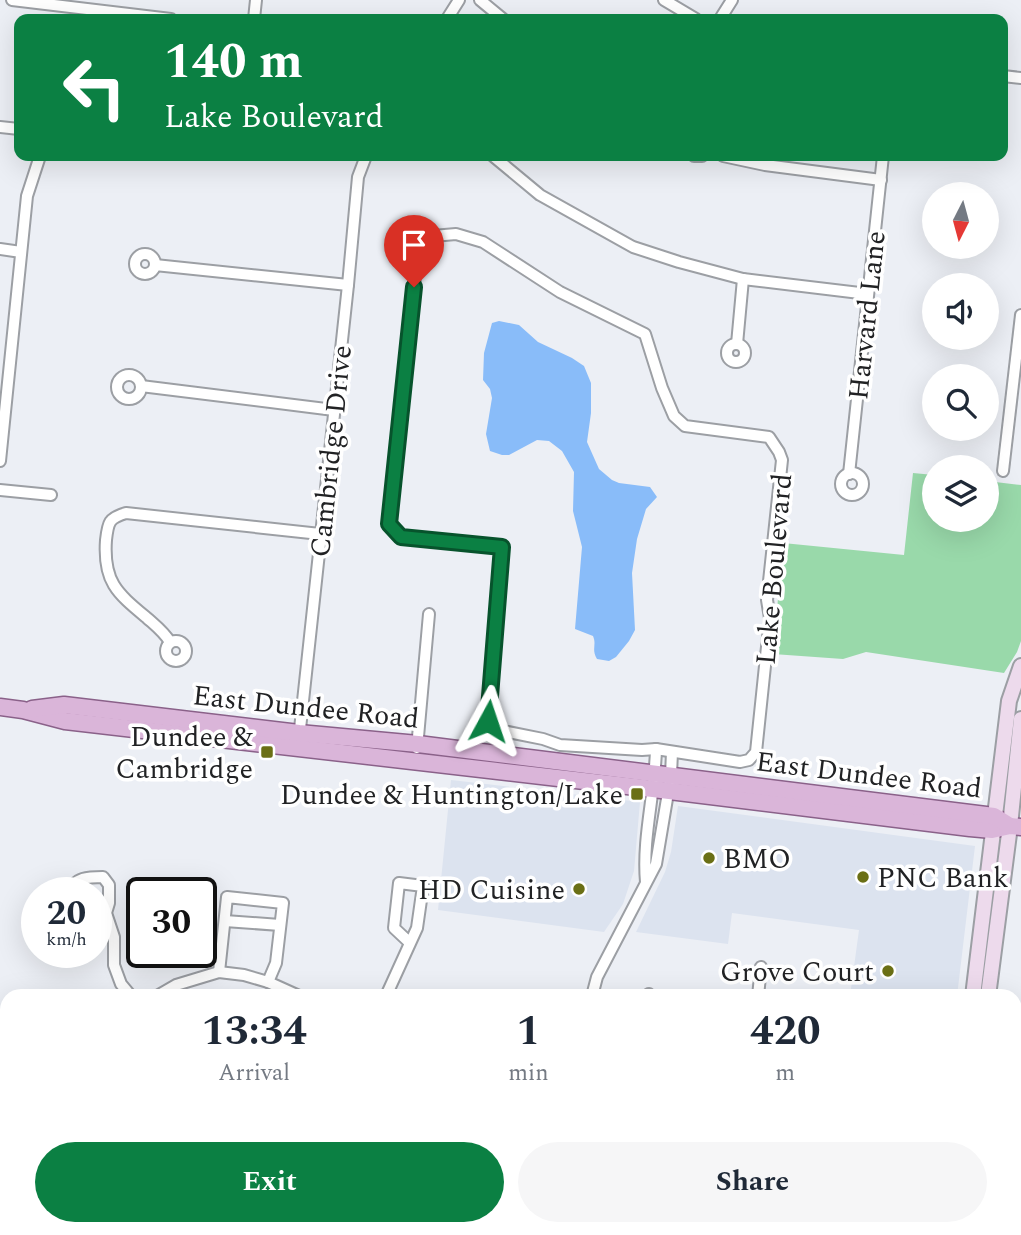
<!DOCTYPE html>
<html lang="en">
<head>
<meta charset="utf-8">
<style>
	body { margin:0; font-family:Spectral,serif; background:#f6f6f7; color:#1f2937; height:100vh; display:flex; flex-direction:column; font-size:26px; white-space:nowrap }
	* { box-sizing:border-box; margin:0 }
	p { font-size:23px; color:#747a83 }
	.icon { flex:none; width:38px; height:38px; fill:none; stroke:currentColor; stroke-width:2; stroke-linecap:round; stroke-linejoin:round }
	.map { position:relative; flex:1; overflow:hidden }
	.side { position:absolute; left:0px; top:989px; width:1022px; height:247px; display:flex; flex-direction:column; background:#fff; border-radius:21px 21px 0 0; box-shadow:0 7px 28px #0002 }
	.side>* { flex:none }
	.hud { position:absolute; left:14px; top:14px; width:994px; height:147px; border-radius:14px; box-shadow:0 7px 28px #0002; background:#0b8043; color:#fff; overflow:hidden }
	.needle { width:46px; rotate:186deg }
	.tools { position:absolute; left:922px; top:182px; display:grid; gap:14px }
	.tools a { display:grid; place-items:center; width:77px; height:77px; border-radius:50%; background:#fff; box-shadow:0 7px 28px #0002; font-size:35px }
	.speed { position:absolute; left:21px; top:877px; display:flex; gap:14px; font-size:35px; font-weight:700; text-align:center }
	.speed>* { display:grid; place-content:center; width:91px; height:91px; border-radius:50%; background:#fff; box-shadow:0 7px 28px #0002; line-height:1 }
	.speed small { font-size:18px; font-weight:400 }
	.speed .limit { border:4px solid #111; border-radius:10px; background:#fff; color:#111 }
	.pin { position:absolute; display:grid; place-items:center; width:60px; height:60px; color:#fff; margin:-72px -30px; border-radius:50% 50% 50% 0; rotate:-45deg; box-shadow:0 0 7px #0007 }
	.pin .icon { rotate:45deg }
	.me { position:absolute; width:77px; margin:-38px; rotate:5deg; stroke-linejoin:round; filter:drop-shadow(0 0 5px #0008) }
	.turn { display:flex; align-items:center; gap:24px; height:147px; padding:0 35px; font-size:32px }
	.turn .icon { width:91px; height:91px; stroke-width:2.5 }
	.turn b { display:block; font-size:49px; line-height:60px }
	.eta { display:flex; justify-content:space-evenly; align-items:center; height:119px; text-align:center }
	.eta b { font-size:42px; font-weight:700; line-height:49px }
	.button { display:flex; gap:14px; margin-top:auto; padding:14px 35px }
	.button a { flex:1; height:80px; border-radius:42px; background:#0b8043; color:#fff; font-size:28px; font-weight:700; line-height:80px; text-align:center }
	.button a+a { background:#f6f6f7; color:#1f2937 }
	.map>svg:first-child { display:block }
</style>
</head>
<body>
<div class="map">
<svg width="1021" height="1235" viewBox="0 0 1021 1235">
	<rect width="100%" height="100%" fill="#eceff5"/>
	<!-- built -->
	<g fill="#dce3ef">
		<polygon points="451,780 640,802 634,871 623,904 604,932 438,910"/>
		<polygon points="678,806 975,846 957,996 850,996 859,930 732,913 728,944 636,932 665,872 671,852"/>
	</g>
	<!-- green -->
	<polygon fill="#99d9aa" points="913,473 934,475 934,520 987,520 987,481 1021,485 1021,641 1017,652 1004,673 866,652 843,659 773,654 783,543 904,555"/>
	<!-- water -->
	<g fill="#89bcf9">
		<path d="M499,321L519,325L538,342L572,358L584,366L591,383V413L587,442L599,469L612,480L619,483L650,487L657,497L646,509L637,539L632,573L635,630L629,641L616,657L609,661L597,659C591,649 597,645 593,636L575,629L582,547L573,511L574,472L562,451L549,441L537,440L509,455H502L490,451L486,434L492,398L490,389L483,380L484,353L492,323Z"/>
		<polygon points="829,1228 899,1228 899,1229 897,1235 793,1235 811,1234"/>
	</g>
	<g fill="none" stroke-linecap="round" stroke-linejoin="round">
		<!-- street casing -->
		<g stroke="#9c9fa4" stroke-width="14">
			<g id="street">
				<polyline points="12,0 171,19"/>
				<polyline points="480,0 503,19"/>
				<polyline points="664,0 696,19"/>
				<polyline points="254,19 256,0"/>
				<polyline points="447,19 459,0"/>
				<polyline points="720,19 732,0"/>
				<polyline points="1003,76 1021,78"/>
				<polyline points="0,127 19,129"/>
				<polyline points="493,156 540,195 633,247 679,262 743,279 868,294"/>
				<polyline points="694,156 702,156"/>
				<polyline points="723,156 765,165 881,180"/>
				<polygon points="456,234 483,242 560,292 645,334 662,388 674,416 685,426 769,437 779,452 782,460 767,600 770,618 756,752 749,760 740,762 656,749 642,750 560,745 543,739 493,729 488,721 502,547 401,537 389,524 417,259 433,236"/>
				<polyline points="0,249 21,252"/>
				<circle cx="145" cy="264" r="10"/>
				<polyline points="155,265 348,285"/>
				<polyline points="737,344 743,279"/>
				<circle cx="736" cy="353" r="9"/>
				<circle cx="129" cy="387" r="12"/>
				<polyline points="141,386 334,410"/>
				<polyline points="0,461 27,196 40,156"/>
				<polyline points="1003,471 1021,315"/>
				<circle cx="852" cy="484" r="11"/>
				<polyline points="849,474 883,156"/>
				<polyline points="0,490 51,495"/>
				<circle cx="176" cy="651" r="10"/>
				<path d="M170,642C164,632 156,626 147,618C117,593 103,582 106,540C108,522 109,518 126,513L320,534"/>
				<polyline points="299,738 348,285 358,177 366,156"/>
				<polyline points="417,748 429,614"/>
				<path d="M646,882C642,838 655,794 656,749"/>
				<path d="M71,892C74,877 89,877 103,877L109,885V903L106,913L114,937V965L121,984L131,996"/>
				<polyline points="225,921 280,925"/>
				<polyline points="219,972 227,897 283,903 276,963 268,982"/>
				<polyline points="157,996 176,985 219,972 244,975 268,982 299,996"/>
				<polyline points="386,996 417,928 423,886 399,883 394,928 410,943"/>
				<polyline points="592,996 597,977 656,864 671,775 672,752"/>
				<polyline points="648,996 649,994"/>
				<polyline points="758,996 761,967"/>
				<polyline points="118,1228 120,1235"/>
				<polyline points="286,1228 287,1235"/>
				<polyline points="443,1228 447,1229 454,1235"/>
				<polyline points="614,1228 619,1235"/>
				<polyline points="315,1235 315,1228"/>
				<polyline points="411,1235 415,1228"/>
				<polyline points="651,1235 654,1228"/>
				<polyline points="744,1235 744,1228"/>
			</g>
		</g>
		<!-- secondary casing -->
		<g stroke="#9c9fa4" stroke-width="18">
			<g id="secondary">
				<polyline points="973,996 1009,701 1021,666"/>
				<polyline points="988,996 1010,826 1021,719"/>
				<polyline points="943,1235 943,1228"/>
				<polyline points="958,1235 959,1228"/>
			</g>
		</g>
		<!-- primary casing -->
		<g stroke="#8a6189" stroke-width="19">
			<g id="primary">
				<polyline points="0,707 23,710 65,721 653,789 970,828 992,830 1010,826 1021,827"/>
				<polyline points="32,709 64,705 299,733 418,744 994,816 1010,826"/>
			</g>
		</g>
		<!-- street -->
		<use href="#street" stroke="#fff" stroke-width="10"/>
		<!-- secondary -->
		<use href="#secondary" stroke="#eddaec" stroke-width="14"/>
		<!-- primary -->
		<use href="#primary" stroke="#dab5d9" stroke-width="16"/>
	</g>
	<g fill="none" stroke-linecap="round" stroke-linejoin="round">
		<!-- route casing -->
		<g stroke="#07532c" stroke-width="18">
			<polyline id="route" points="414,287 389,524 401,537 502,547 488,721"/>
		</g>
		<!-- route -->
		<use href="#route" stroke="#0b8043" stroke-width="12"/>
	</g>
	<!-- markers -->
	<g fill="#6a6f15" stroke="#fff" stroke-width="2.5">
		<rect x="260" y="745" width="14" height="14" rx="3.5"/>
		<rect x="630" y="787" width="14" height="14" rx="3.5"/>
		<circle cx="709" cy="858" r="7"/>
		<circle cx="863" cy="877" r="7"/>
		<circle cx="579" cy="889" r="7"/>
		<circle cx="888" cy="971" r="7"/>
	</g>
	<g text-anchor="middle" stroke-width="7" stroke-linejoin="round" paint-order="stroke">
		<!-- street labels -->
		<g font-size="28" fill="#212224" stroke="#fff">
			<text transform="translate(866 315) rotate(-84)" y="10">Harvard Lane</text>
			<text transform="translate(330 451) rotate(-84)" y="10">Cambridge Drive</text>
			<text transform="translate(773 569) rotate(-85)" y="10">Lake Boulevard</text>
			<text transform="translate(306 706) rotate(6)" y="10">East Dundee Road</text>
			<text transform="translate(869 774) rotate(7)" y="10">East Dundee Road</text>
		</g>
		<!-- poi labels -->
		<g font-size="28" fill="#212224" stroke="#fff" text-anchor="end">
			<text x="253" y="746">Dundee &amp;<tspan x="253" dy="32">Cambridge</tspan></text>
			<text x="623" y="804">Dundee &amp; Huntington/Lake</text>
			<text x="723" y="868" text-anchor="start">BMO</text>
			<text x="877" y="887" text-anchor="start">PNC Bank</text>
			<text x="565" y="899">HD Cuisine</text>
			<text x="874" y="981">Grove Court</text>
		</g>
	</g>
</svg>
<div class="tools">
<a><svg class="needle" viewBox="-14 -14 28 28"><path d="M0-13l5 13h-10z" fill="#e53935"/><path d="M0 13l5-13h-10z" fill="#747a83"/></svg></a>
<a><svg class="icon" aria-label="sound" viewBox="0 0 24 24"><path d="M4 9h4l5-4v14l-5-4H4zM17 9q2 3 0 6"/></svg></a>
<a><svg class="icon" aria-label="search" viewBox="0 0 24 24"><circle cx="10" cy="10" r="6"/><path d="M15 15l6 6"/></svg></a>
<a><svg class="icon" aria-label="layers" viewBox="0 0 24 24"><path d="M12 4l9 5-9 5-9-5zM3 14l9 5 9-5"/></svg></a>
</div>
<div class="speed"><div>20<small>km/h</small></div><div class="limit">30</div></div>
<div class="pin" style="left:414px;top:287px;background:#d93025"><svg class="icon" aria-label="arrive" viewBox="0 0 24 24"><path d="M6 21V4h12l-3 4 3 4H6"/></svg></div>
<svg class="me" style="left:488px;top:721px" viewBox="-20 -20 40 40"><path d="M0-17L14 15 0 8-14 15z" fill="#0b8043" stroke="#fff" stroke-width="4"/></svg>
<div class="hud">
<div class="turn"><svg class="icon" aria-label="left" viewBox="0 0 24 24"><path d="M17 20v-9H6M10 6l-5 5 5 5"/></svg><div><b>140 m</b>Lake Boulevard</div></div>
</div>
<section class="side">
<div class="eta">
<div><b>13:34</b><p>Arrival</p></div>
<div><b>1</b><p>min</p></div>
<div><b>420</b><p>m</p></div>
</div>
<div class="button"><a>Exit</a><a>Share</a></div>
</section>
</div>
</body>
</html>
